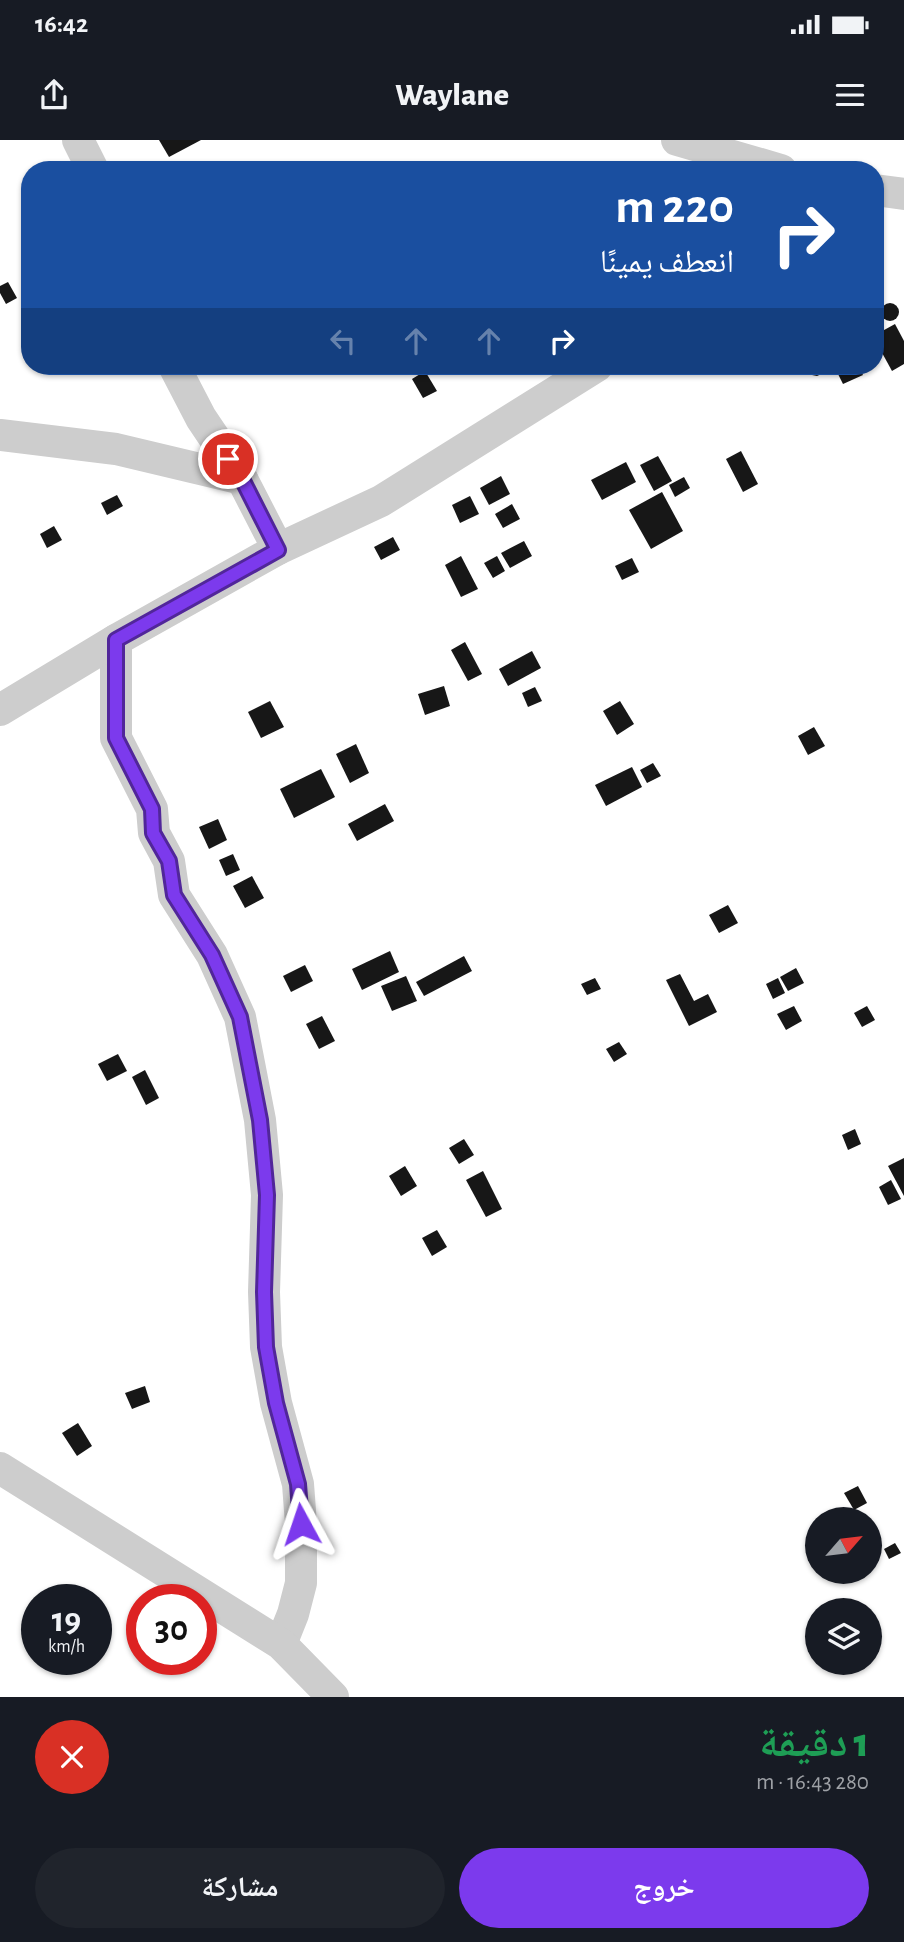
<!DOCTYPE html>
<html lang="ar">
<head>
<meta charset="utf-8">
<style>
	body { margin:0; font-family:"Alegreya Sans","Noto Naskh Arabic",sans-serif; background:#20242c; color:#f1f3f6; direction:rtl; height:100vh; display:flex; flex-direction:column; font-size:26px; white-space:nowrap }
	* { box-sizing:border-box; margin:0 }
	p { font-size:23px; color:#9ea1a6 }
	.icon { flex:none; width:38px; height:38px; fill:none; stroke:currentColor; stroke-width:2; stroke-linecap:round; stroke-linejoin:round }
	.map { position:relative; height:1557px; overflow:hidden; direction:ltr }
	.side { display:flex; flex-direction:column; background:#171b24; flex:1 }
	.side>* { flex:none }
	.hud { position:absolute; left:21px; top:21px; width:863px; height:214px; border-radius:28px; box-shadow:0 2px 5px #0004; direction:rtl; background:#1a4fa0; color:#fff; overflow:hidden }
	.needle { width:46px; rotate:62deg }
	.buttons { position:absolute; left:805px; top:1367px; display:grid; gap:14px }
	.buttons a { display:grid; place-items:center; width:77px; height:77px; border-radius:50%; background:#171b24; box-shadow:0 2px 5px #0004; font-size:35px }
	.speed { position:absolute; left:21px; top:1444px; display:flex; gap:14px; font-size:35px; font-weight:700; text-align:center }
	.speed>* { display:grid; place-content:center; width:91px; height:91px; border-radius:50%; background:#171b24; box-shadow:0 2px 5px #0004; line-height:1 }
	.speed small { font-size:18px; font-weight:400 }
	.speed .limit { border:10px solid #d22; background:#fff; color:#111 }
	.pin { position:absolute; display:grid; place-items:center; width:60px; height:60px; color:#fff; margin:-30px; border:4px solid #fff; border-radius:50%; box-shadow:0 2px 7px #0007 }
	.me { position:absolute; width:77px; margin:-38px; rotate:355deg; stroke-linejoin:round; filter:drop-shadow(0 0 5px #0008) }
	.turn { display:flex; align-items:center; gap:24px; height:147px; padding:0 35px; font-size:32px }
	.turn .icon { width:91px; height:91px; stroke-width:2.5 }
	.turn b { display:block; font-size:49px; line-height:60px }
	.lanes { display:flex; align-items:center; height:66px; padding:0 35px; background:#0003; justify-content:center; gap:35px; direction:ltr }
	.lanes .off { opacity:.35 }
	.round { display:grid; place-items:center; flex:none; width:74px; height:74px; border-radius:37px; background:#20242c }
	.overview { display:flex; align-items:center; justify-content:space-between; height:119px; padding:0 35px }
	h1 { font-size:42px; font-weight:800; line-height:52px; color:#1e9e55 }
	.action { display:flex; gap:14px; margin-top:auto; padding:14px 35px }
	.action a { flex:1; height:80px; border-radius:42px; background:#7c3aed; color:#fff; font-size:28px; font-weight:800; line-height:80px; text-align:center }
	.action a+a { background:#20242c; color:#f1f3f6 }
	.status { display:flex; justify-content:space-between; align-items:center; height:49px; padding:0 35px; background:#171b24; direction:ltr }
	.status svg { height:19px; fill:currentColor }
	header { display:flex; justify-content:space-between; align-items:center; height:91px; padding:0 35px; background:#171b24; font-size:32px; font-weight:800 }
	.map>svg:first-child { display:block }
</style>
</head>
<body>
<div class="status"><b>16:42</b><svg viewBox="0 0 49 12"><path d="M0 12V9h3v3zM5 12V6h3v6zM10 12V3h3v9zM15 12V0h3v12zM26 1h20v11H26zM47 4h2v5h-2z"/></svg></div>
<header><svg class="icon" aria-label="menu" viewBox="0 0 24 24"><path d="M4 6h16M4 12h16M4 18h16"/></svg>Waylane<svg class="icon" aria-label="share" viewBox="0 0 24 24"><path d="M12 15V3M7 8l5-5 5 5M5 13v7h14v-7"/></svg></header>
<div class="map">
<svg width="904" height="1557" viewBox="0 0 904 1557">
	<rect width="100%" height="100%" fill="#fff"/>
	<!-- building -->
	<g fill="#171717">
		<polygon points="159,0 201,0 169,17"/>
		<polygon points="8,142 17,158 6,164 0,153 0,146"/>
		<circle cx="890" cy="172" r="9"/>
		<polygon points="895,184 904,201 904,224 892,231 875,200 875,195"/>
		<polygon points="801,226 830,226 826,232 817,236 807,234"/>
		<polygon points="834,226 858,226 863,235 843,244"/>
		<polygon points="425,231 437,251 423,258 412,239"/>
		<polygon points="741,311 758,344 743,352 726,319"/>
		<polygon points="658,316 672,341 654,351 640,325"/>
		<polygon points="626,322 636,342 602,360 591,340"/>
		<polygon points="501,336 510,354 489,365 480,348"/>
		<polygon points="684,337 690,348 675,357 669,345"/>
		<polygon points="662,352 683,391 651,409 629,370"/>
		<polygon points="117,355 123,366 107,375 101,363"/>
		<polygon points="470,356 479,374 460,383 452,365"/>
		<polygon points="512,364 520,379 503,388 495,374"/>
		<polygon points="54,386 62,400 47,408 40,394"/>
		<polygon points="393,397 400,410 381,420 374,407"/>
		<polygon points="524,401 532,416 510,428 501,413"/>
		<polygon points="461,416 478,449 461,457 445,425"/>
		<polygon points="497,416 505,431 493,438 484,423"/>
		<polygon points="632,418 639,432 622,440 615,426"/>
		<polygon points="465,502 482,534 468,541 451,510"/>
		<polygon points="532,511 541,528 508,546 499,529"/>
		<polygon points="444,546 450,566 425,575 418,554"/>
		<polygon points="535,547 542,561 528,567 522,553"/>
		<polygon points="270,561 284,587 261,598 248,572"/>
		<polygon points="620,561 634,584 617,595 603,571"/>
		<polygon points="814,587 825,606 808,615 798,596"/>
		<polygon points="356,604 369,633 350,643 336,614"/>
		<polygon points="653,623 661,636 647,643 640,630"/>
		<polygon points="632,627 642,647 606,666 595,645"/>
		<polygon points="321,629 335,657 294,678 280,649"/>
		<polygon points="385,664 394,681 357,701 348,684"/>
		<polygon points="218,679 227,700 209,709 199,687"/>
		<polygon points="233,714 240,730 226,736 219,720"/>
		<polygon points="252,736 264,758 245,768 233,746"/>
		<polygon points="728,765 738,783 719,793 709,775"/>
		<polygon points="390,811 399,832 362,850 352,829"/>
		<polygon points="464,816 472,831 424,856 416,842"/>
		<polygon points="305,825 313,841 291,852 283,836"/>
		<polygon points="796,828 804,843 788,851 780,837"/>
		<polygon points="680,834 694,861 708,854 717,872 689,886 666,840"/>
		<polygon points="406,836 417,861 392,871 381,846"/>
		<polygon points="595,838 601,849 587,855 581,844"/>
		<polygon points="778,838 785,853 773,859 766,844"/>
		<polygon points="794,866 802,881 786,890 777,874"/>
		<polygon points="867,866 875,880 862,887 854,873"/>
		<polygon points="322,876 335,901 319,909 306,884"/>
		<polygon points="619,902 627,914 614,922 606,909"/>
		<polygon points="118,914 127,931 107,941 98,924"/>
		<polygon points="145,930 159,958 146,965 132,937"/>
		<polygon points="855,989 861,1004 848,1010 842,995"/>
		<polygon points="464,999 474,1015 459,1024 449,1008"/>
		<polygon points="904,1018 904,1056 888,1026"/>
		<polygon points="405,1026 417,1046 401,1056 389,1036"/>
		<polygon points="483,1031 502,1069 486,1077 466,1040"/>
		<polygon points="891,1040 901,1059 888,1065 879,1047"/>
		<polygon points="437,1090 447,1107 432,1116 422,1098"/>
		<polygon points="145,1246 150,1262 132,1269 125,1253"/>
		<polygon points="78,1283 92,1306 77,1316 62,1293"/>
		<polygon points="858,1346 867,1363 854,1370 844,1353"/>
		<polygon points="895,1403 901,1413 889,1419 884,1409"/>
	</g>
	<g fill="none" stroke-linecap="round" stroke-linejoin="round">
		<!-- minor -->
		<g stroke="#cdcdcd" stroke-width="32">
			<polyline points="78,0 93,30"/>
			<polyline points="677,0 781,30"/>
			<polyline points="875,50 904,54"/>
			<polyline points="174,226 201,278 242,339 278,409 116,500 116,598 152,669 154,693 169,721 174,755 212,815 240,877 260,980 267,1055 264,1152 266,1207 276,1263 298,1344 301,1384 301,1443 293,1474 281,1504"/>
			<polyline points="0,295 116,309 242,339"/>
			<polyline points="278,409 381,361 597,226"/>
			<polyline points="0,570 116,500"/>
			<polyline points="0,1328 281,1504 333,1557"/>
		</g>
	</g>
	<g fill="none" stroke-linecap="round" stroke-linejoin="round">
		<!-- route casing -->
		<g stroke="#51269a" stroke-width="18">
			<polyline id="route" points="228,319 242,339 278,410 116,500 116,598 152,669 153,693 169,721 174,755 212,815 240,877 260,980 267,1055 264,1152 266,1207 276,1263 298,1344 301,1384"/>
		</g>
		<!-- route -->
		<use href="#route" stroke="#7c3aed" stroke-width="12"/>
	</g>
</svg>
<div class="buttons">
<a><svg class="needle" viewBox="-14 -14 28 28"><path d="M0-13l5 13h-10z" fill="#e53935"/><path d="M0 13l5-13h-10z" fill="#9ea1a6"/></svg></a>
<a><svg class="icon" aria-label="layers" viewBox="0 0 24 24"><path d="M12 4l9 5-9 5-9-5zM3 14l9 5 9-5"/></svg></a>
</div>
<div class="speed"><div>19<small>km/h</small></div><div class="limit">30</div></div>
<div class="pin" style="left:228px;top:319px;background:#d93025"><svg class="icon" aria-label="arrive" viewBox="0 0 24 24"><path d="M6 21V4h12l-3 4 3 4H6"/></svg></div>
<svg class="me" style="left:301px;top:1384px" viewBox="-20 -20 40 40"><path d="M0-17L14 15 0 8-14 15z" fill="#7c3aed" stroke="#fff" stroke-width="4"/></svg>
<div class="hud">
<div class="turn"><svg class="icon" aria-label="right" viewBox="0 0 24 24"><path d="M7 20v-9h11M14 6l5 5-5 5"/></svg><div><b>220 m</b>انعطف يمينًا</div></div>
<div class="lanes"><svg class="icon off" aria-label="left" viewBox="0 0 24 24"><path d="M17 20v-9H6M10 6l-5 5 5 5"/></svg><svg class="icon off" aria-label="ahead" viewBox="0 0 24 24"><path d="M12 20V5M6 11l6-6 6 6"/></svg><svg class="icon off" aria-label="ahead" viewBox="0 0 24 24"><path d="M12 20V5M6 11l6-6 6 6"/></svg><svg class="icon" aria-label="right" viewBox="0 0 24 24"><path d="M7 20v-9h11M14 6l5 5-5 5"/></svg></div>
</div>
</div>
<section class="side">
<div class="overview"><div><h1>1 دقيقة</h1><p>280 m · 16:43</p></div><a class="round" style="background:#d93025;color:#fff"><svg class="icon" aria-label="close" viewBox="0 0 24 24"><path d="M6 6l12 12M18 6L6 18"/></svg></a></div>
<div class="action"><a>خروج</a><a>مشاركة</a></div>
</section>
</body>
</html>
